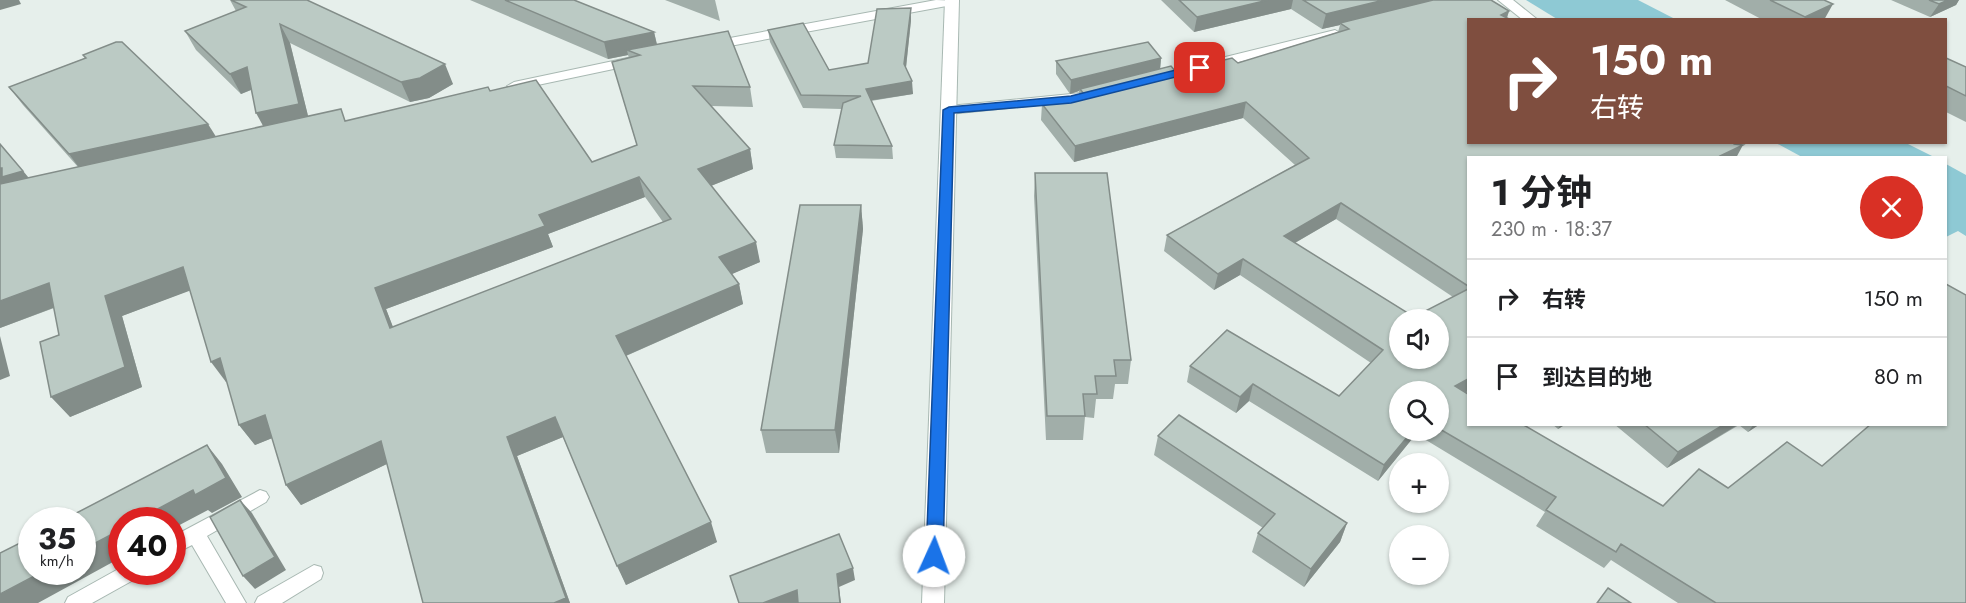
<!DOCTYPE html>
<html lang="zh">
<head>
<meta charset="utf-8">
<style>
	body { margin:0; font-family:Jost,"Noto Sans SC",sans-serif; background:#f6f6f6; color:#202124; height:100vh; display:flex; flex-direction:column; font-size:22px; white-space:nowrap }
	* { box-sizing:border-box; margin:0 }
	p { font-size:20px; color:#757577 }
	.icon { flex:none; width:33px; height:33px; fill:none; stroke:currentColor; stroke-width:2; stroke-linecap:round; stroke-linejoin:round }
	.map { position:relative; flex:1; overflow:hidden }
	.sheet { position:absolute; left:1467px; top:156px; width:480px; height:270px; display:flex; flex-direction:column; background:#fff; border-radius:0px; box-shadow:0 2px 4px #0004 }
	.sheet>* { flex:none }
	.top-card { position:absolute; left:1467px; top:18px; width:480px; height:126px; border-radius:0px; box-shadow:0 2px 4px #0004; background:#7f4e3f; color:#fff; overflow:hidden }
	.tools { position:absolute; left:1389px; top:309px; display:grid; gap:12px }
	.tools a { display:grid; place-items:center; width:60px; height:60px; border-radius:50%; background:#fff; box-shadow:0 2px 4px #0004; font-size:30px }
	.speed { position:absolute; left:18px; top:507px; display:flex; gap:12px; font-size:30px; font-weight:700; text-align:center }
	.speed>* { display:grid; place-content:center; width:78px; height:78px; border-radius:50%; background:#fff; box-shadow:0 2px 4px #0004; line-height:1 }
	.speed small { font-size:15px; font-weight:400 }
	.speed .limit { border:9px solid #d22; background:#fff; color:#111 }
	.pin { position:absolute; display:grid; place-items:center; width:51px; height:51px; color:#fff; margin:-26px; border-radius:12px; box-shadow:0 3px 9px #0006 }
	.me { position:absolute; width:66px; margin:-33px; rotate:2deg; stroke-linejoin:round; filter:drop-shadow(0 0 4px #0008) }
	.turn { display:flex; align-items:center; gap:21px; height:126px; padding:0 24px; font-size:27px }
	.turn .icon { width:78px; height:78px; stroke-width:2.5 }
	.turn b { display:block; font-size:42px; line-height:51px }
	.round { display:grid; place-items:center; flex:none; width:63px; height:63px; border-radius:32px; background:#f6f6f6 }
	.overview { display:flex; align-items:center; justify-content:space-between; height:102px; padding:0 24px }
	h1 { font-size:36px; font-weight:700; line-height:45px }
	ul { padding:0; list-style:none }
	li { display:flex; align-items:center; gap:18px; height:78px; padding:0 24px; border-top:2px solid #e0e0e0 }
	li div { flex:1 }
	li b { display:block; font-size:22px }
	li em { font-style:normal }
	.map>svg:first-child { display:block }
</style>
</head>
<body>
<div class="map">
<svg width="1966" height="603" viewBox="0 0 1966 603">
	<rect width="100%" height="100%" fill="#e6efeb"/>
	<!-- water -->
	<g fill="#8ec9d4">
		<polygon points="1526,0 1638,0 1675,19 1557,19"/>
		<polygon points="1776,143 1906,143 1934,157 1802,157"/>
		<polygon points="1946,164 1966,175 1966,236 1958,231 1946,237"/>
	</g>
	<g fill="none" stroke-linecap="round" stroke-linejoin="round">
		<!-- service casing -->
		<g stroke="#a8b8b2" stroke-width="2">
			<g id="service">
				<polygon points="260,490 266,492 269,497 266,502 207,536 246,603 226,603 192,545 172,555 172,537"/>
				<polygon points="314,565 321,567 323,573 321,579 282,603 255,603 258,597"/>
				<polygon points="122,567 122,572 139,572 137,578 92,603 65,603 68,597"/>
			</g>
		</g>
		<!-- minor casing -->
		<g stroke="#a8b8b2" stroke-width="2">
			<g id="minor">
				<polygon points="936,0 959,1 952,5 708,50 701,46 708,42"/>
				<polygon points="1498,0 1513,0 1538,20 1523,20"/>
				<polygon points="1335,30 1342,34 1340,37 1210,69 1203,65 1205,62"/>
				<polygon points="637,56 644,60 642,63 514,90 507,86 514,82"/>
				<polygon points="1081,93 1088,97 1086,100 949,114 942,110 949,106"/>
			</g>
		</g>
		<!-- tertiary casing -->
		<g stroke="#a8b8b2" stroke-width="2">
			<polygon id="tertiary" points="945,0 959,0 944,603 922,603"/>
		</g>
		<!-- service -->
		<use href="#service" fill="#fff" fill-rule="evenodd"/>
		<!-- minor -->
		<use href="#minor" fill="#fff" fill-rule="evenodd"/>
		<!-- tertiary -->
		<use href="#tertiary" fill="#fff" fill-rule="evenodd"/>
	</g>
	<!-- wall -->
	<g fill="#a1aea9" fill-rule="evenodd">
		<path d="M230,0H307L453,84L429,98L410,102L290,43L308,116L346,121L490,91L592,162L637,146L612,62L629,58L628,55L608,59L470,0H574L654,32L657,44L750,87L753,107L711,106L750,149L753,169L711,186L760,262L731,274L739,284L743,304L626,356L717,542L626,585L563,437L517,456L570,603H423L387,464L301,505L286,485L272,438L255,445L239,425L227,381L226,382L190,290L122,316L142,387L70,417L59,335L54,308L0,328L23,171L29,178L78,167L23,105L9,87L85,58L83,55L216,137L263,126L251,90L241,94L196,50L185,31L236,11ZM645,197L663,222L393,327L386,309L553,247L548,234Z"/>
		<polygon points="665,0 715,0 720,21"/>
		<path d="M1161,0H1491L1509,11L1468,158V391L1466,392L1663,506L1728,488L1966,603H1678L1611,560L1604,568L1536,526L1545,512L1416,434L1378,481L1249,401L1236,413L1187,382L1190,366L1339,396L1371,363L1240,275L1214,290L1164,251L1167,235L1295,165L1243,118L1074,162L1041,120L1042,104L1079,95V91L1070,94L1056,74V61L1161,58L1160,68L1176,72L1238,63L1338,32L1340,25L1322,29L1291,9L1194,32ZM1336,219L1453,297L1414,317L1295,243ZM1438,392V430H1400Z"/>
		<polygon points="1725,0 1824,0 1824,20 1763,20"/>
		<polygon points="1891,0 1959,0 1956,5 1930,17"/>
		<polygon points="911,20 906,68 913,94 871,101 892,146 893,159 836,158 834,145 842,109 803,108 770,42 768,30 829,70 868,63"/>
		<polygon points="1946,58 1966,67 1966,122 1946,112"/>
		<polygon points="1035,173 1131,360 1128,384 1115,384 1113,399 1096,399 1094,418 1085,417 1083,440 1046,440 1034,196"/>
		<polygon points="861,205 863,229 839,453 766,453 761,430"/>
		<polygon points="1552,424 1566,424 1558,429"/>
		<polygon points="1614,424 1760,424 1748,432 1739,425 1667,468"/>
		<polygon points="1158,436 1347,523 1340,542 1304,587 1252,552 1258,533 1263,528 1154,455"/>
	</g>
	<!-- shaded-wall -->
	<g fill="#838d89">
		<polygon points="0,0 19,0 21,4 0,10"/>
		<polygon points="1268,0 1293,0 1291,9 1194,32 1197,17"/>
		<polygon points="1384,0 1438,0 1340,23 1340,25 1322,29 1326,14"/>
		<polygon points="1948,0 1959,0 1956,5 1930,17 1939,4"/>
		<polygon points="1833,4 1824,20 1804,20 1805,17"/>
		<polygon points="911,8 911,20 905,76 904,64"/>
		<polygon points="1509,11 1506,20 1501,15"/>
		<polygon points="280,24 290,43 310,124 267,133 256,113"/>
		<polygon points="654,32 658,50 627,50 628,55 608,59 604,42"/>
		<polygon points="1161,58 1160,71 1080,89 1079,91 1070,94 1071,80"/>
		<polygon points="445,64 453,84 429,98 410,102 401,82"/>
		<polygon points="247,67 258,87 241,94 230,74"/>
		<polygon points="912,81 913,94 867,101 866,89"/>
		<polygon points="1246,102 1243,118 1074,162 1075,146"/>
		<polygon points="208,124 220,143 83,173 69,154"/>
		<polygon points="1743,145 1736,158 1720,158 1720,156"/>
		<polygon points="750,149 753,169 703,189 698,169"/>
		<polygon points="0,168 2,168 23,171 34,185 0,186"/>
		<polygon points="639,177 645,197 548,234 553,247 386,309 401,348 390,328 375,288 539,215"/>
		<polygon points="1341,203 1336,219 1279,252 1284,236"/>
		<polygon points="861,205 863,229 839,453 835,430"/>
		<polygon points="756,242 760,262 723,278 719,257"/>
		<polygon points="1243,259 1240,275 1214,290 1218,274"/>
		<polygon points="183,267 197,288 122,316 142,387 70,417 51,397 105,296"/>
		<polygon points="49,283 66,303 0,328 0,301"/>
		<polygon points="739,284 743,304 623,357 616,336"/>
		<polygon points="0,336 10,376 0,380"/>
		<polygon points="220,358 235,378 226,382 211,362"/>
		<polygon points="1468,379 1468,391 1448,402 1455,386"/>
		<polygon points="1253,384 1249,401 1236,413 1240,397"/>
		<polygon points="265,415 280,435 255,445 239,425"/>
		<polygon points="555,417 563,437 517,456 570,603 554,603 507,437"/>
		<polygon points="1561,424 1566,424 1558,429"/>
		<polygon points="1725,424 1739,424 1667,468 1678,452"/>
		<polygon points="1754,424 1760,424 1748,432"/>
		<polygon points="1413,430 1417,430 1416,434 1378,481 1384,465"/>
		<polygon points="381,441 393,461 301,505 286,485"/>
		<polygon points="207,445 222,464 242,497 212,513 208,510 172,529 172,520 137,520"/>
		<polygon points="240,500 252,513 286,570 255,589 243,576"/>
		<polygon points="711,522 717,542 626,585 617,566"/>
		<polygon points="1347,523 1340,542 1304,587 1311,569"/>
		<polygon points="122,529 122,557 38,603 0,603 0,594 42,572 82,572 82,550"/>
		<polygon points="853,568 855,580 839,587 841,603 840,603 837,574"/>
		<polygon points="797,590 799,603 763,603"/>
	</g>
	<!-- building -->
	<g fill="#bbcac4" stroke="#838d89" stroke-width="1.5" fill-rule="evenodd">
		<polygon points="231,0 307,0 445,64 420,78 401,82 280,24 299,104 256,113 247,67 230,74 185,31 246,7"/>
		<polygon points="505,0 574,0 654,32 604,42"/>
		<polygon points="1179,0 1268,0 1197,17"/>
		<polygon points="1303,0 1384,0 1326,14"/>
		<path d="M1433,0H1491L1509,11L1501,15L1511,20H1468V142H1733L1734,144L1743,145L1720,156L1722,158H1468V286L1341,203L1284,236L1414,317L1468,289V379L1455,386L1468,394V424H1522L1663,506L1699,469L1728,488L1787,442L1822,466L1871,424H1946V284L1966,295V603H1716L1621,544L1616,552L1546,510L1556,497L1438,428V392H1400V430H1413L1384,465L1253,384L1240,397L1190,366L1227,330L1339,396L1383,350L1243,259L1218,274L1167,235L1309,158L1246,102L1075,146L1042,104L1084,94L1080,89L1171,66L1176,72L1232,58L1238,63L1349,29L1340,23ZM1400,320H1438V358H1400Z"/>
		<polygon points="1770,0 1824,0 1833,4 1805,17"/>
		<polygon points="1929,0 1948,0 1939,4"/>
		<polygon points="911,8 904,64 912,81 866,89 892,146 834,145 843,103 861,96 801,95 768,30 803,23 829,70 868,63 877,9"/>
		<path d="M728,31L750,87L693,86L750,149L698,169L756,242L719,257L739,284L616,336L711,522L617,566L555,417L507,437L566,598L554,603H423L381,441L286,485L265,415L239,425L220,358L211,362L183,267L105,296L125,367L51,397L40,342L59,335L49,283L0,301V184L341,109L345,121L488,87L490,91L536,80L592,162L637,145L612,62L640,55L627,50ZM639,177L671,219L390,328L375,288L545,226L539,215Z"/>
		<polygon points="116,42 122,42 208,124 69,154 9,87 86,58 83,55"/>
		<polygon points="1148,42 1161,58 1071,80 1056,61"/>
		<polygon points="1946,58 1966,67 1966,96 1946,86"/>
		<polygon points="0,144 23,171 2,177 2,168 0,168"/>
		<polygon points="1035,173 1107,173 1131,360 1114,360 1116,376 1095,376 1097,394 1083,394 1085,416 1047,416"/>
		<polygon points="800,205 861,205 835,430 761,430"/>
		<polygon points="1179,415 1347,523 1311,569 1258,533 1275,514 1158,436"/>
		<polygon points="1644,424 1725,424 1678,452"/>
		<polygon points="207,445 226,478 195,495 193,490 137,520 122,520 122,529 82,550 82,520 63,520"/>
		<polygon points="240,500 275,557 243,576 210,517"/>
		<polygon points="839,534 853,568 837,574 840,603 798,603 797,590 763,603 739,603 730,576"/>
		<polygon points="32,537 32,572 42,572 0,594 0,553"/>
		<polygon points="1608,588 1631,603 1597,603"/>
	</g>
	<!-- route -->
	<polygon fill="#1a73e8" stroke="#114b97" stroke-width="1.5" points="1200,64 1204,65 1204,70 1071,103 954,113 943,556 940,561 934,563 929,561 926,556 943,110 949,107 1071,96"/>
</svg>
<div class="tools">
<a><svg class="icon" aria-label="sound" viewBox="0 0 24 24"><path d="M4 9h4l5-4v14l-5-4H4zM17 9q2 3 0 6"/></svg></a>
<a><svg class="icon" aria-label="search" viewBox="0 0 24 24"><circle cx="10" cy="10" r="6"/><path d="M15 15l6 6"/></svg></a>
<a>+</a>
<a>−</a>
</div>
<div class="speed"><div>35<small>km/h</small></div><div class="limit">40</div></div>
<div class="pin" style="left:1200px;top:68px;background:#d93025"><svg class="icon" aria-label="arrive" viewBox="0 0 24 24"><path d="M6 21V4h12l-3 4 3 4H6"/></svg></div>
<svg class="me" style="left:934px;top:556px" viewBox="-20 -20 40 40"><circle r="19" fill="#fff"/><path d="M0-13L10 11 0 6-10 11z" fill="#1a73e8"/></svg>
<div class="top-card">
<div class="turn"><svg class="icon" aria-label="right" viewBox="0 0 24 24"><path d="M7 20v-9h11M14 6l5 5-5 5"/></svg><div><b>150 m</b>右转</div></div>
</div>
<section class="sheet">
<div class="overview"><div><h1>1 分钟</h1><p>230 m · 18:37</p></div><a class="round" style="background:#d93025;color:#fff"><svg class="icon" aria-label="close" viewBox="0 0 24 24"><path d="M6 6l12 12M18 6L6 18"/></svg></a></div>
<ul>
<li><svg class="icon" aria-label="right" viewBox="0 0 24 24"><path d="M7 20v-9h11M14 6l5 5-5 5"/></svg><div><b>右转</b></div><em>150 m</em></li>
<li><svg class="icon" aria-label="arrive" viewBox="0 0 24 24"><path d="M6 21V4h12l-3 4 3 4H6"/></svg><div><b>到达目的地</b></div><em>80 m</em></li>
</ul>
</section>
</div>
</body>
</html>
